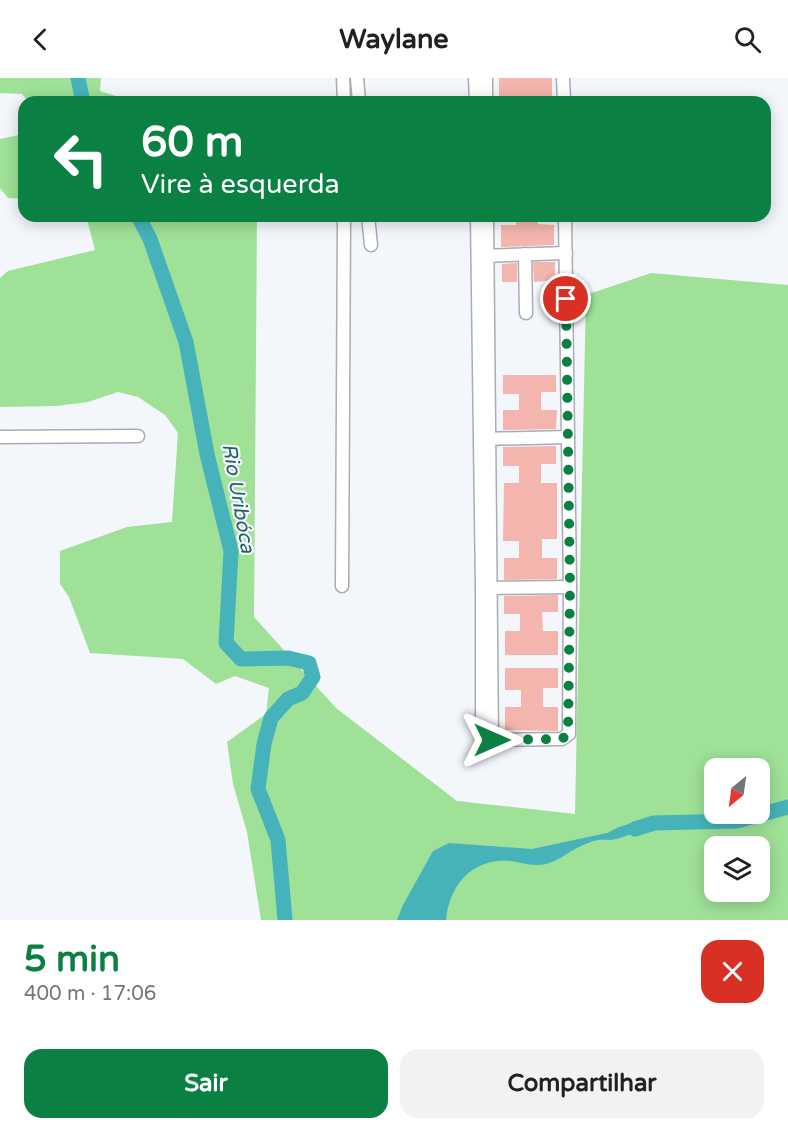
<!DOCTYPE html>
<html lang="pt">
<head>
<meta charset="utf-8">
<style>
	body { margin:0; font-family:"Varela Round",sans-serif; background:#f2f2f2; color:#202124; height:100vh; display:flex; flex-direction:column; font-size:22px; white-space:nowrap }
	* { box-sizing:border-box; margin:0 }
	p { font-size:20px; color:#757577 }
	.icon { flex:none; width:33px; height:33px; fill:none; stroke:currentColor; stroke-width:2; stroke-linecap:round; stroke-linejoin:round }
	.map { position:relative; height:842px; overflow:hidden }
	.details { display:flex; flex-direction:column; background:#fff; flex:1 }
	.details>* { flex:none }
	.guide { position:absolute; left:18px; top:18px; width:753px; height:126px; border-radius:18px; box-shadow:0 3px 15px #0003; background:#0b8043; color:#fff; overflow:hidden }
	.needle { width:39px; rotate:209deg }
	.tools { position:absolute; left:704px; top:680px; display:grid; gap:12px }
	.tools a { display:grid; place-items:center; width:66px; height:66px; border-radius:12px; background:#fff; box-shadow:0 3px 15px #0003; font-size:30px }
	.pin { position:absolute; display:grid; place-items:center; width:51px; height:51px; color:#fff; margin:-26px; border:3px solid #fff; border-radius:50%; box-shadow:0 2px 6px #0007 }
	.me { position:absolute; width:66px; margin:-33px; rotate:90deg; stroke-linejoin:round; filter:drop-shadow(0 0 4px #0008) }
	.turn { display:flex; align-items:center; gap:21px; height:126px; padding:0 24px; font-size:27px }
	.turn .icon { width:78px; height:78px; stroke-width:2.5 }
	.turn b { display:block; font-size:42px; line-height:51px }
	.round { display:grid; place-items:center; flex:none; width:63px; height:63px; border-radius:18px; background:#f2f2f2 }
	.summary { display:flex; align-items:center; justify-content:space-between; height:102px; padding:0 24px }
	h1 { font-size:36px; font-weight:700; line-height:45px; color:#0b8043 }
	.cta { display:flex; gap:12px; margin-top:auto; padding:12px 24px }
	.cta a { flex:1; height:69px; border-radius:18px; background:#0b8043; color:#fff; font-size:24px; font-weight:700; line-height:69px; text-align:center }
	.cta a+a { background:#f2f2f2; color:#202124 }
	header { display:flex; justify-content:space-between; align-items:center; height:78px; padding:0 24px; background:#fff; font-size:27px; font-weight:700 }
	.map>svg:first-child { display:block }
</style>
</head>
<body>
<header><svg class="icon" aria-label="back" viewBox="0 0 24 24"><path d="M15 5l-7 7 7 7"/></svg>Waylane<svg class="icon" aria-label="search" viewBox="0 0 24 24"><circle cx="10" cy="10" r="6"/><path d="M15 15l6 6"/></svg></header>
<div class="map">
<svg width="788" height="842" viewBox="0 0 788 842">
	<rect width="100%" height="100%" fill="#f3f6fb"/>
	<!-- green -->
	<g fill="#9ee197" fill-rule="evenodd">
		<polygon points="0,0 101,0 100,13 135,24 29,24 22,16 0,15"/>
		<polygon points="24,56 24,121 8,120 0,110 0,61"/>
		<path d="M86,138H257L254,539L336,630L457,723L575,736L586,217L651,195L788,207V842H261L247,754L233,706L227,664L266,636L269,610L235,598L216,606L183,581L90,575L69,519L60,506V473L127,449L172,444L178,355L165,337L138,319L118,314L88,324L56,328L0,329V200L8,193L95,172ZM714,690H759V735H714ZM714,768H759V813H714Z"/>
	</g>
	<!-- water -->
	<path fill="#46b3bb" d="M632,745H654C642,751 629,758 616,761C610,763 604,761 598,762C592,763 586,766 581,768C567,774 556,786 539,787C526,788 512,781 498,783C467,786 449,811 446,842H397L403,827L433,773L449,765L532,771L607,755L619,749Z"/>
	<g fill="none" stroke-linecap="round" stroke-linejoin="round">
		<!-- river -->
		<g stroke="#46b3bb" stroke-width="15">
			<polyline points="78,0 83,24"/>
			<polyline points="138,138 150,161 186,264 207,376 231,473 226,565 241,581 288,580 309,585 313,599 302,615 288,621 271,640 264,666 258,711 278,762 285,842"/>
			<polyline points="635,751 654,745 737,743 788,729"/>
		</g>
	</g>
	<!-- building -->
	<g fill="#f3b5ad">
		<rect x="499" y="0" width="53" height="21"/>
		<polygon points="516,138 538,138 538,146 554,147 554,167 501,169 501,147 516,147"/>
		<polygon points="533,184 555,184 555,202 534,204"/>
		<polygon points="517,185 517,204 502,204 502,186"/>
		<polygon points="503,297 556,297 556,314 541,314 541,332 557,332 556,351 503,352 503,332 519,332 519,316 503,316"/>
		<polygon points="556,368 556,386 541,386 541,405 557,405 557,461 542,461 542,480 557,480 557,501 504,502 504,480 519,480 519,463 503,463 504,405 519,405 519,388 503,388 503,369"/>
		<polygon points="558,517 558,534 542,534 543,553 558,553 558,577 505,577 505,553 520,553 520,536 504,536 504,518"/>
		<polygon points="505,590 558,590 558,610 543,610 543,629 558,629 558,653 505,652 505,629 521,629 521,612 505,612"/>
	</g>
	<g fill="none" stroke-linecap="round" stroke-linejoin="round">
		<!-- minor casing -->
		<g stroke="#a9acb0" stroke-width="15">
			<g id="minor">
				<polyline points="343,0 344,24"/>
				<polyline points="357,0 359,24"/>
				<polyline points="475,0 476,24"/>
				<polyline points="486,0 486,24"/>
				<polyline points="563,0 564,24"/>
				<polyline points="368,138 371,167"/>
				<polyline points="477,138 482,510 482,640 483,656 492,662 562,661 569,656 570,509 565,138"/>
				<polyline points="487,138 492,662"/>
				<polyline points="525,176 526,235"/>
				<polyline points="482,178 566,175"/>
				<polyline points="0,359 138,358"/>
				<polyline points="482,361 568,359"/>
				<polyline points="342,508 344,138"/>
				<polyline points="484,510 570,509"/>
			</g>
		</g>
		<!-- minor -->
		<use href="#minor" stroke="#fff" stroke-width="12"/>
	</g>
	<g fill="none" stroke-linecap="round" stroke-linejoin="round">
		<!-- route -->
		<polyline stroke="#0b8043" stroke-width="10" stroke-dasharray="0 18" points="492,662 562,661 568,656 570,509 566,221"/>
	</g>
	<g text-anchor="middle" stroke-width="4.5" stroke-linejoin="round" paint-order="stroke">
		<!-- water labels -->
		<g font-size="20" font-style="italic" fill="#245f64" stroke="#f3f6fb">
			<text transform="translate(239 420) rotate(80)" y="7">Rio Uribóca</text>
		</g>
	</g>
</svg>
<div class="tools">
<a><svg class="needle" viewBox="-14 -14 28 28"><path d="M0-13l5 13h-10z" fill="#e53935"/><path d="M0 13l5-13h-10z" fill="#757577"/></svg></a>
<a><svg class="icon" aria-label="layers" viewBox="0 0 24 24"><path d="M12 4l9 5-9 5-9-5zM3 14l9 5 9-5"/></svg></a>
</div>
<div class="pin" style="left:566px;top:221px;background:#d93025"><svg class="icon" aria-label="arrive" viewBox="0 0 24 24"><path d="M6 21V4h12l-3 4 3 4H6"/></svg></div>
<svg class="me" style="left:492px;top:662px" viewBox="-20 -20 40 40"><path d="M0-17L14 15 0 8-14 15z" fill="#0b8043" stroke="#fff" stroke-width="4"/></svg>
<div class="guide">
<div class="turn"><svg class="icon" aria-label="left" viewBox="0 0 24 24"><path d="M17 20v-9H6M10 6l-5 5 5 5"/></svg><div><b>60 m</b>Vire à esquerda</div></div>
</div>
</div>
<section class="details">
<div class="summary"><div><h1>5 min</h1><p>400 m · 17:06</p></div><a class="round" style="background:#d93025;color:#fff"><svg class="icon" aria-label="close" viewBox="0 0 24 24"><path d="M6 6l12 12M18 6L6 18"/></svg></a></div>
<div class="cta"><a>Sair</a><a>Compartilhar</a></div>
</section>
</body>
</html>
